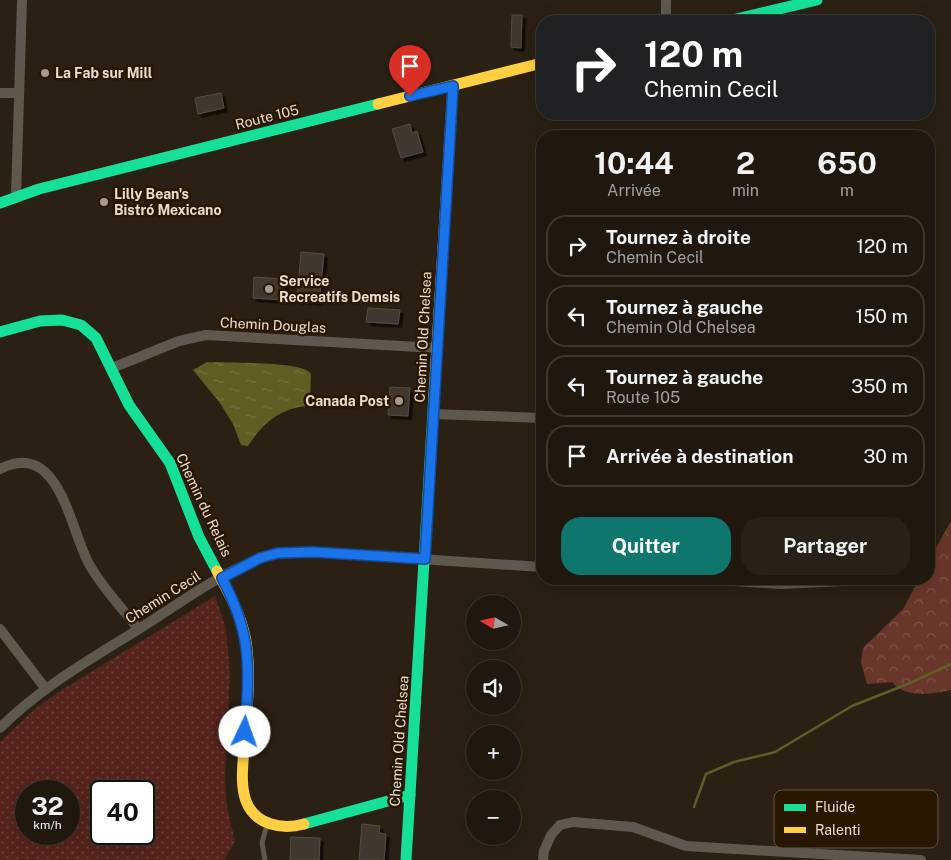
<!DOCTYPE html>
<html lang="fr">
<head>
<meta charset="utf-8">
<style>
	body { margin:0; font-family:"Public Sans",sans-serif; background:#282118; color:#f1f3f6; height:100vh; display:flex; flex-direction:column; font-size:19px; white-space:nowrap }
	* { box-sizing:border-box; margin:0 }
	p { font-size:16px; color:#a2a09e }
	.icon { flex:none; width:28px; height:28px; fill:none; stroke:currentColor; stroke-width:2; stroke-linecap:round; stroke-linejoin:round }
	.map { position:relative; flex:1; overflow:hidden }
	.side { position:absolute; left:536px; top:130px; width:399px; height:455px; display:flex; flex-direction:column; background:#20180f; border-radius:20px; box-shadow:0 5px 20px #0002,0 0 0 1px #3d372f }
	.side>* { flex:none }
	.banner { position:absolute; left:536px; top:15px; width:399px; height:105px; border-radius:20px; box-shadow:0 5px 20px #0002,0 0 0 1px #3d372f; background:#202124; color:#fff; overflow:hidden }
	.needle { width:32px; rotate:279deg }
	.controls { position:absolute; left:466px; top:595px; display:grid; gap:10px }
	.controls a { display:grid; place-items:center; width:55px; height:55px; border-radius:50%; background:#20180f; box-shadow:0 5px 20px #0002,0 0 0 1px #3d372f; font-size:25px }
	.speed { position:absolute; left:15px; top:780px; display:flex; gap:10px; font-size:25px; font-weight:700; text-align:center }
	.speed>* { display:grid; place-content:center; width:65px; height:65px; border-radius:50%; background:#20180f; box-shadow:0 5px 20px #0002,0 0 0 1px #3d372f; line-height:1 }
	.speed small { font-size:12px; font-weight:400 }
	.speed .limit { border:2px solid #111; border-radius:8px; background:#fff; color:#111 }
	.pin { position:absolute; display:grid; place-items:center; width:42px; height:42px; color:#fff; margin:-51px -21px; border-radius:50% 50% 50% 0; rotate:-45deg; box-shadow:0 0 5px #0007 }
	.pin .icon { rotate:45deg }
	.me { position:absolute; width:55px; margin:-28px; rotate:3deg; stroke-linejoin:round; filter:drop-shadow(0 0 4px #0008) }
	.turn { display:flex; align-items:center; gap:18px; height:105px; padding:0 25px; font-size:22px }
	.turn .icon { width:65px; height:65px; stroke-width:2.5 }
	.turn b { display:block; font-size:35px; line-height:42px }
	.eta { display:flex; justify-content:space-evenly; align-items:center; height:85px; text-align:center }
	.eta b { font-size:30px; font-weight:700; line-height:35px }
	.action { display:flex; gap:10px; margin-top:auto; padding:10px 25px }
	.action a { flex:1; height:58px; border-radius:20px; background:#0f766e; color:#fff; font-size:20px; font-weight:700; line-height:58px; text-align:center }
	.action a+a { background:#282118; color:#f1f3f6 }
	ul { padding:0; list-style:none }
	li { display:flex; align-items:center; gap:15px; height:62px; margin:0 10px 8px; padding:0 15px; border:2px solid #3d372f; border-radius:20px }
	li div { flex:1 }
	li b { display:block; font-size:19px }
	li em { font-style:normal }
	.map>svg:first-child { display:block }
</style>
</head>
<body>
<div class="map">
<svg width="951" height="860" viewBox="0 0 951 860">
	<defs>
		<pattern id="forest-crowns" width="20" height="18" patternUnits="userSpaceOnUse" patternTransform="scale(1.25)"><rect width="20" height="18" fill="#69362b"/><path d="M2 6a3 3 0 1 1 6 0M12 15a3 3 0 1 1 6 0" fill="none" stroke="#7e5349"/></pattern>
		<pattern id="park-dots" width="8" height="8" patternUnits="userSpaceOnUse" patternTransform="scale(1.25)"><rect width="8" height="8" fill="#55241c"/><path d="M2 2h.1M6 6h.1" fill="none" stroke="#6d433c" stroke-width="1.8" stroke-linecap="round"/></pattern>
		<pattern id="water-ripples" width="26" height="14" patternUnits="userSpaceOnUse" patternTransform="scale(1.25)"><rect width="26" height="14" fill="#605d23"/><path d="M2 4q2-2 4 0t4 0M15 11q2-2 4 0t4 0" fill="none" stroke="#777442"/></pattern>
		<filter id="shadow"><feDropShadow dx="3.5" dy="3.5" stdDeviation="0" flood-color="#0009"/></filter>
	</defs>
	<rect width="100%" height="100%" fill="#2a2014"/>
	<!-- forest -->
	<path fill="url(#forest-crowns)" d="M951,521V690C932,694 906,699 892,682L867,684L861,662L863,648L903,609L919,579H929V560Z"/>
	<!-- park -->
	<path fill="url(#park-dots)" fill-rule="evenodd" d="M215,596L226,628L230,674L225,780L227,807L235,842L224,860H0V742L36,708L60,691ZM26,791H69V834H26ZM144,791V834H101V791Z"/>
	<!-- water -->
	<path fill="url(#water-ripples)" d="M207,362C225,363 305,361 311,374L310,402L308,406C280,408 263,423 248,446L241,445L233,424L220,403L193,370Z"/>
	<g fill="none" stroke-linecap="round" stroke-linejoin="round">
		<!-- stream -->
		<polyline stroke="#605d23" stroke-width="2.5" points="694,807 706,774 734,762 775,752 852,706 910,683 951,664"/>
	</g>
	<!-- building -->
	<g fill="#40372e" stroke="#554b43" filter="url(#shadow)">
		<polygon points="512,15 522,15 521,48 511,47"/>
		<polygon points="221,93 224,108 198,114 195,98"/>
		<polygon points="410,124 412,133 417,131 423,152 401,158 392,129"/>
		<polygon points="301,252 324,254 319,302 297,300"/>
		<polygon points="254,277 285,279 283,300 253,298"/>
		<polygon points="368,308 400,310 398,324 366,322"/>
		<polygon points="390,387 410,388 408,416 388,415"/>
		<polygon points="362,824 380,826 379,833 386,834 384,860 359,860"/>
		<polygon points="291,837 320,838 319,860 290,860"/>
	</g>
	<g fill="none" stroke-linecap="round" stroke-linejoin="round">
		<!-- lane -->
		<polyline stroke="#5e584f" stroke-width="5" points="265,860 262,843 267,824"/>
		<!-- street -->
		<g stroke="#5e584f" stroke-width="10">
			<polyline points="666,21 666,0"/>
			<polyline points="0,93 19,93"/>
			<polyline points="16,196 22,0"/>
			<polyline points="112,368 179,341 206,335 437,348"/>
			<polyline points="433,414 542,418"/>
			<path d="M0,469C59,439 70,528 88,562C101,587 122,607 138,629"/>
			<polyline points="704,579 781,584 844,581"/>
			<polyline points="0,629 45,688"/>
			<path d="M0,728C42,686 93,658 142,627C180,603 219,574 261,558C278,552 296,552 313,552L542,567"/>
			<polyline points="543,860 544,851 551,835 560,825 573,822 633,827 686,846 921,860"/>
		</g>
		<!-- fast -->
		<g stroke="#16e098" stroke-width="11">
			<polyline points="728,21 817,0"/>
			<polyline points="0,203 39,189 378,104"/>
			<polyline points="0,332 40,321 62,320 81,325 96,338 129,405 170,463 199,537 217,571"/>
			<polyline points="304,824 410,795"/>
			<polyline points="406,860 434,395"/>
		</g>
		<!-- slow -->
		<g stroke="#ffcf43" stroke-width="11">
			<polyline points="378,104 542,63"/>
			<polyline points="434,395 453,86"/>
			<path d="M217,571C230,595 244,620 247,649C251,681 246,715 244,748C243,765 240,784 246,801C255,825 282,830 304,824"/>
		</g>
	</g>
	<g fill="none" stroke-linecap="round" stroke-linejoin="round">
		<!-- route casing -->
		<g stroke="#114b97" stroke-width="12">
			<path id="route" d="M245,732C249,668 253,637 222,578L260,558L278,553L313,552L425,559L453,86L410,96"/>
		</g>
		<!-- route -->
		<use href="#route" stroke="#1a73e8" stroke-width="9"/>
	</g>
	<!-- markers -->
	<g fill="#a69b8e" stroke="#291702" stroke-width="2">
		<circle cx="45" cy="73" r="5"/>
		<circle cx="104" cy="202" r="5"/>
		<circle cx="269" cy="289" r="5"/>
		<circle cx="399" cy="401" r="5"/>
	</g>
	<g text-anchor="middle" stroke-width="5" stroke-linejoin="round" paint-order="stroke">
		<!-- poi labels -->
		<g font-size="14" font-weight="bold" fill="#e9ddd0" stroke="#291702" text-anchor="start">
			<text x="55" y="78">La Fab sur Mill</text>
			<text x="114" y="199">Lilly Bean's<tspan x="114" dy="16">Bistró Mexicano</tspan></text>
			<text x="279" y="286">Service<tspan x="279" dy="16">Recreatifs Demsis</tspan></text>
			<text x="389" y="406" text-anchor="end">Canada Post</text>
		</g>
		<!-- street labels -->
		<g font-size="14" fill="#e9ddd0" stroke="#291702">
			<text transform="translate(267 117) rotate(-14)" y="5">Route 105</text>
			<text transform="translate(273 325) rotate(3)" y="5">Chemin Douglas</text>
			<text transform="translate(423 337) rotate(-87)" y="5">Chemin Old Chelsea</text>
			<text transform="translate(204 505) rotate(65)" y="5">Chemin du Relais</text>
			<text transform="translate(163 597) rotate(-32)" y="5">Chemin Cecil</text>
			<text transform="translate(399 741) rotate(-86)" y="5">Chemin Old Chelsea</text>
		</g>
	</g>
	<!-- legend -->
	<rect x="774" y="790" width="164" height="58" rx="8" fill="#291702" stroke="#635240" stroke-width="1"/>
	<rect x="784" y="804" width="22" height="7" fill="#16e098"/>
	<rect x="784" y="827" width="22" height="6" fill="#ffcf43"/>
	<g font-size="14" fill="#e9ddd0">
		<text x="815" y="812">Fluide</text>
		<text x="815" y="835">Ralenti</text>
	</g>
</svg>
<div class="controls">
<a><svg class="needle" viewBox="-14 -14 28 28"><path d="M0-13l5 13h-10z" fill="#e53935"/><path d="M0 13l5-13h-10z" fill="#a2a09e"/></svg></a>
<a><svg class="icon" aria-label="sound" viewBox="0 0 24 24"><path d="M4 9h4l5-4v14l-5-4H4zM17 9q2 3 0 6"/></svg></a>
<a>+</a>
<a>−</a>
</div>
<div class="speed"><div>32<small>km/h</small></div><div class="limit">40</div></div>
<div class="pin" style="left:410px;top:96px;background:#d93025"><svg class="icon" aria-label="arrive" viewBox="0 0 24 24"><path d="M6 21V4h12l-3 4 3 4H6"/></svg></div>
<svg class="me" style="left:245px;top:732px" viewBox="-20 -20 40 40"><circle r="19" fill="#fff"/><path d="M0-13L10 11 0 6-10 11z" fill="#1a73e8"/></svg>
<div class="banner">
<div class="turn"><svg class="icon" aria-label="right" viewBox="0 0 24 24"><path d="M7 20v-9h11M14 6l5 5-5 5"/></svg><div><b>120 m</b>Chemin Cecil</div></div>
</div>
<section class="side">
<div class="eta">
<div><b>10:44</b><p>Arrivée</p></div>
<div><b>2</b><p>min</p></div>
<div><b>650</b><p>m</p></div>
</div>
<ul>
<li><svg class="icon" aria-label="right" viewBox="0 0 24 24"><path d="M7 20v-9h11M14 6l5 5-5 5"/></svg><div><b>Tournez à droite</b><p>Chemin Cecil</p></div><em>120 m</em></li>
<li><svg class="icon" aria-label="left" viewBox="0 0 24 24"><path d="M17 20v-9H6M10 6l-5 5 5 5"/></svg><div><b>Tournez à gauche</b><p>Chemin Old Chelsea</p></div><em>150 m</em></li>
<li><svg class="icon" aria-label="left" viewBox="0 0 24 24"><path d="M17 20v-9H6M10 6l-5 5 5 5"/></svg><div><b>Tournez à gauche</b><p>Route 105</p></div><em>350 m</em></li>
<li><svg class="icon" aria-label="arrive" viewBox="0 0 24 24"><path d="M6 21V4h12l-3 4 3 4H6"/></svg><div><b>Arrivée à destination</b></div><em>30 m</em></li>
</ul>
<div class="action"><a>Quitter</a><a>Partager</a></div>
</section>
</div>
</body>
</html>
